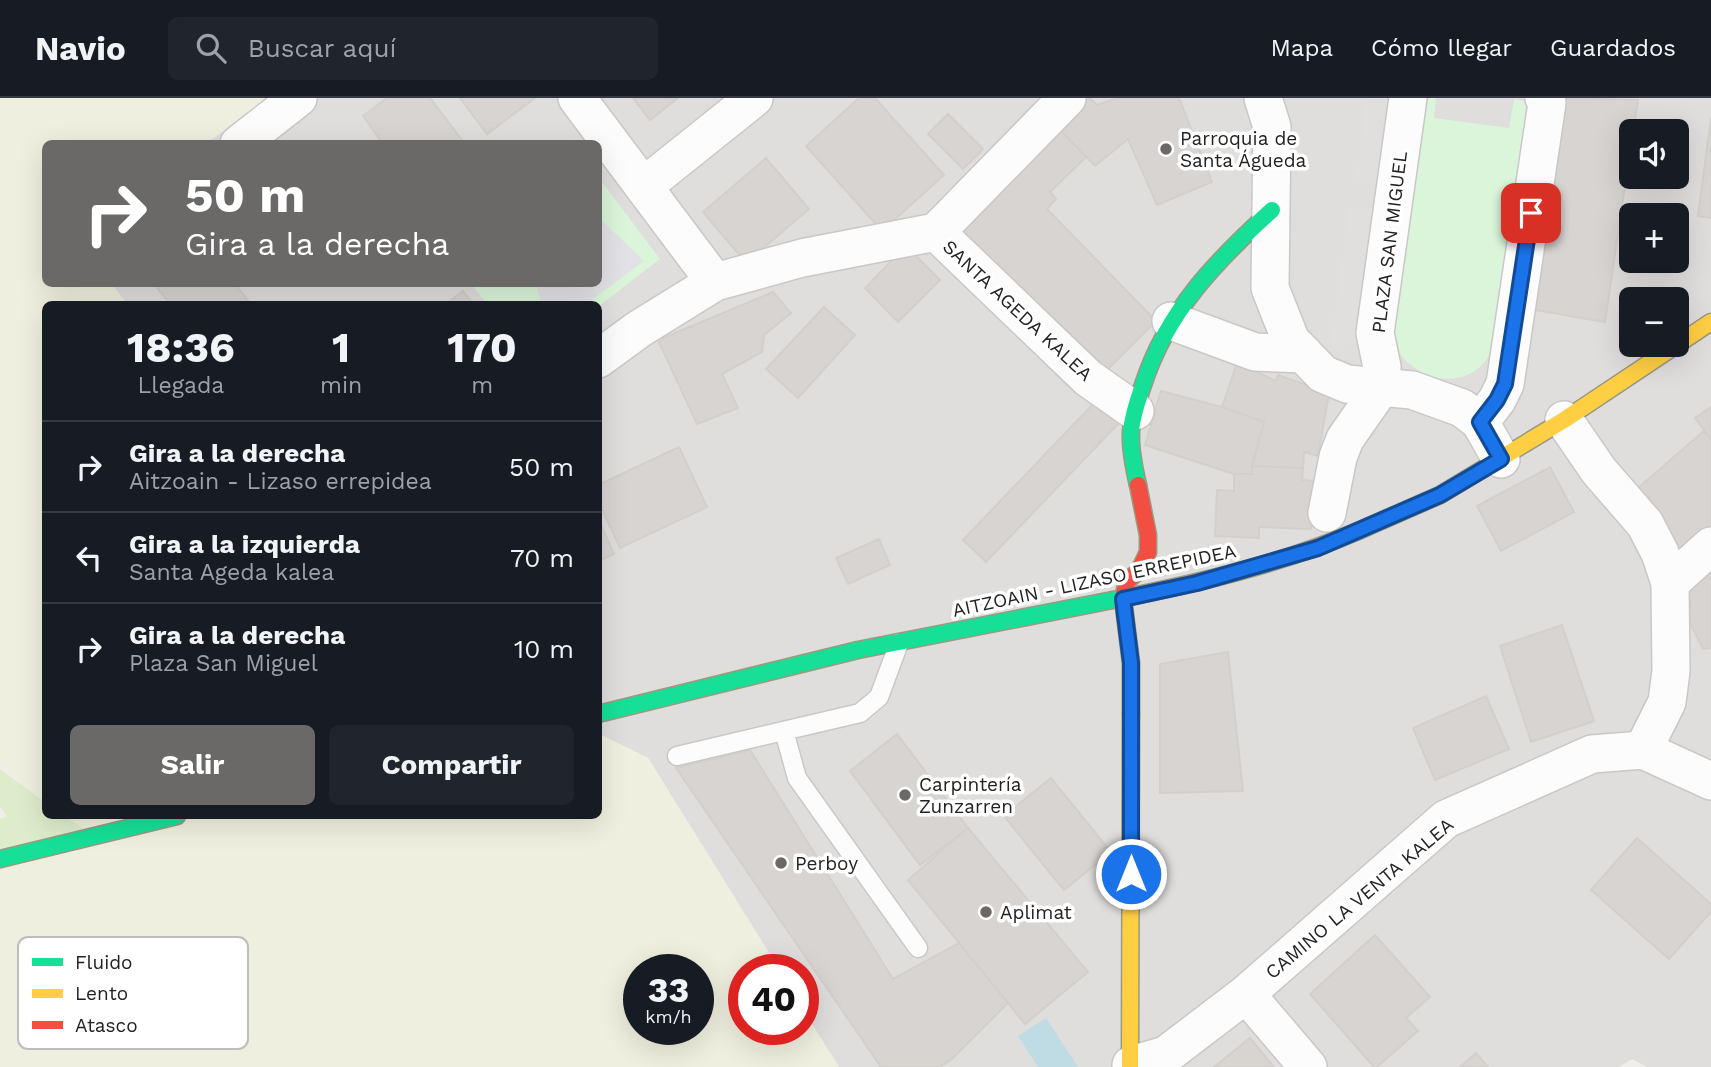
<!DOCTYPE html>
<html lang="es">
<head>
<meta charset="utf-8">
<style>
	body { margin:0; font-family:"Work Sans",sans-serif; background:#20242c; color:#f1f3f6; height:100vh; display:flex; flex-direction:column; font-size:26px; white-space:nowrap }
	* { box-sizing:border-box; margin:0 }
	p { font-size:23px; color:#9ea1a6 }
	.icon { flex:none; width:38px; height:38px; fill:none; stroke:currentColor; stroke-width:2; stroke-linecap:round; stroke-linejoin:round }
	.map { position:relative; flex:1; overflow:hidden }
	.sheet { position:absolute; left:42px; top:203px; width:560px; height:518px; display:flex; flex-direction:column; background:#171b24; border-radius:10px; box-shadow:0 7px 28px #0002 }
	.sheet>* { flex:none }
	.top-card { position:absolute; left:42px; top:42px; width:560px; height:147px; border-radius:10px; box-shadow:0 7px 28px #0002; background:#6a6968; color:#fff; overflow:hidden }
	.controls { position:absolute; left:1619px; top:21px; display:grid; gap:14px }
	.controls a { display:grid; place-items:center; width:70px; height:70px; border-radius:10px; background:#171b24; box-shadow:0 7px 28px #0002; font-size:35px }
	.speed { position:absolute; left:623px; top:856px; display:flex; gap:14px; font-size:35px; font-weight:700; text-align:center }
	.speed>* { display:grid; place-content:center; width:91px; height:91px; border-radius:50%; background:#171b24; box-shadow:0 7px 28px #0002; line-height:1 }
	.speed small { font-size:18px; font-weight:400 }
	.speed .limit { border:10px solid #d22; background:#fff; color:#111 }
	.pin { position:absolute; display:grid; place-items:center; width:60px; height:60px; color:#fff; margin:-30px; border-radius:14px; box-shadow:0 4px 10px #0006 }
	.me { position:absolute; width:77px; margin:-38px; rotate:0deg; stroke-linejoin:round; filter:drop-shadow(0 0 5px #0008) }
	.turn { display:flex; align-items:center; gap:24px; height:147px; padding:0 28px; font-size:32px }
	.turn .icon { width:91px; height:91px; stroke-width:2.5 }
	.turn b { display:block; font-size:49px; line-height:60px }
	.eta { display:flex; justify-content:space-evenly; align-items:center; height:119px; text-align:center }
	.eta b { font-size:42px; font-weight:700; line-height:49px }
	.cta { display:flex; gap:14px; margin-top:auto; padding:14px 28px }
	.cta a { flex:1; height:80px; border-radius:10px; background:#6a6968; color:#fff; font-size:28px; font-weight:700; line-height:80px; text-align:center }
	.cta a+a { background:#20242c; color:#f1f3f6 }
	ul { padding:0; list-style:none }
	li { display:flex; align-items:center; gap:21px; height:91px; padding:0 28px; border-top:2px solid #363941 }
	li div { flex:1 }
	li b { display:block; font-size:26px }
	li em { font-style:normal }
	header { display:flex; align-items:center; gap:42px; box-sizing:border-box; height:98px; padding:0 35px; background:#171b24; border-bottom:2px solid #363941 }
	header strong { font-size:33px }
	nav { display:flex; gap:38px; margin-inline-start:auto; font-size:24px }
	.search { width:490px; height:63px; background:#20242c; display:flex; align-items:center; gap:18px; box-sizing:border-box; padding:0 24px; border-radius:10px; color:#9ea1a6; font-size:26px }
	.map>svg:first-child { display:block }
</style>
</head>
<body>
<header>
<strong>Navio</strong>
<div class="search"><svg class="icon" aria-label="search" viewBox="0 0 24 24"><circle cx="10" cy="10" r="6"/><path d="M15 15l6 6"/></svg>Buscar aquí</div>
<nav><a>Mapa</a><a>Cómo llegar</a><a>Guardados</a></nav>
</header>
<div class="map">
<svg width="1711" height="969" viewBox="0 0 1711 969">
	<rect width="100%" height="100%" fill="#f0eeeb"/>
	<!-- residential -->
	<path fill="#dfdedc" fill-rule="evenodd" d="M249,0H1711V969H1647L1632,961L1619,969H839L803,912V872L779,871L648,660L599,636L598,206H123L109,186H598V46L190,45ZM1631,33H1676V79H1631ZM1631,117H1676V163H1631ZM1631,201H1676V247H1631Z"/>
	<!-- farmland -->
	<g fill="#efefdf" fill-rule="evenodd">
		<polygon points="0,0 273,0 206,45 46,46 46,186 112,186 127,206 46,206 45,708 0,665"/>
		<path d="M599,636L648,660L779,871L744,872V931H803V912L839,969H0V761L55,718H598ZM639,872H698V931H639Z"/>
	</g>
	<!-- grass -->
	<polygon fill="#ddeccb" points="0,671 45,704 46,718 65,718 99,742 0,772 0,721 7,718 0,708"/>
	<!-- park -->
	<g fill="#daf5da">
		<path d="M1421,0H1436L1434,20L1509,30L1514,1L1532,5L1495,244C1491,252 1488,262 1481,268C1456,291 1417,281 1399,254C1396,248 1394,240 1392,233Z"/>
		<polygon points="599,80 660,161 599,208 586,206 643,163 599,120"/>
		<polygon points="471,186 536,186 542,206 487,206"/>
	</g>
	<!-- parking -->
	<g fill="#e0dfde">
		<polygon points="1367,0 1395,0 1383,87 1356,83"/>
		<polygon points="1349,110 1377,112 1360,244 1331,250"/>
	</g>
	<!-- plaza -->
	<polygon fill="#e2e1e5" points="599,120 644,163 586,206 542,206 536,186 598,186"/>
	<!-- water -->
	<polygon fill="#bfdbe3" points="1046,920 1078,969 1038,969 1018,938"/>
	<!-- building -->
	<g fill="#d7d4d2" stroke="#d3d0cc" stroke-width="2">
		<polygon points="387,0 430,0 465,46 383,46 363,18"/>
		<polygon points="460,0 535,0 487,36"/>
		<polygon points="633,0 678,0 650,22"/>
		<polygon points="859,0 875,0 944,77 882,133 806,48"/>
		<polygon points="1083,0 1090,0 1097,7 1118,0 1179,0 1212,84 1157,107 1128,41 1095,68 1057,29"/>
		<polygon points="1566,0 1638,2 1633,33 1631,33 1631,48 1605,224 1535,212"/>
		<polygon points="948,16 983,51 963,71 928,36"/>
		<polygon points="1711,20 1711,120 1698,118"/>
		<polygon points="1057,29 1086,59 1050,94 1056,101 1047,111 1156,223 1101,278 955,128"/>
		<polygon points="766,60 809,111 746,165 703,114"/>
		<polygon points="906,148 940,182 898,224 865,190"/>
		<polygon points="154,186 235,186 251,206 170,206"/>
		<polygon points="463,193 473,206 446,206"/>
		<polygon points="773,194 791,215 764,237 762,254 722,276 738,310 697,326 658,242"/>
		<polygon points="824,209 855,237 798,300 766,271"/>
		<polygon points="1237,265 1276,283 1278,277 1329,295 1318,358 1304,354 1303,370 1252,368 1264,324 1222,309"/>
		<polygon points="1161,293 1222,309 1264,324 1252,368 1252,376 1234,376 1145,347"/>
		<polygon points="1096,303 1119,325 986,464 963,442"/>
		<polygon points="1711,309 1711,341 1695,320"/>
		<polygon points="1704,333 1711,341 1711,430 1683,455 1631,396"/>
		<polygon points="679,349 707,409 620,450 598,403 598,387"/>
		<polygon points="1252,368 1303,370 1302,382 1313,383 1311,431 1259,429 1259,440 1215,438 1217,392 1234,393 1234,376 1252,376"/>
		<polygon points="1550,369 1574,414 1501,453 1477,408"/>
		<polygon points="598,420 614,456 598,463"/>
		<polygon points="879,441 890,467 848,486 836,460"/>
		<polygon points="1711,464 1711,550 1703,551 1675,496"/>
		<polygon points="1562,527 1594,623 1531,644 1500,548"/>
		<polygon points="1228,554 1243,693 1160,695 1160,566"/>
		<polygon points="1486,598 1509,651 1435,682 1413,630"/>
		<polygon points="897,636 968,730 920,767 850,673"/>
		<polygon points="750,652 893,881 959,845 1008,905 952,961 940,969 881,969 676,670"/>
		<polygon points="1051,680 1111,754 1064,792 1004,718"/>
		<polygon points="968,730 1088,874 1025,926 908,782"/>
		<polygon points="1637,740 1711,806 1711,814 1669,861 1591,792"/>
		<polygon points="1375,837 1430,899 1406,920 1418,933 1377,969 1374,969 1310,896"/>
		<polygon points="1250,940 1274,969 1214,969"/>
		<polygon points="1476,955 1488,969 1460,969"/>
	</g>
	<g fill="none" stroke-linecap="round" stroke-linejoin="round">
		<!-- lane casing -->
		<g stroke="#c9c8c7" stroke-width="21">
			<g id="lane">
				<polyline points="784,633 797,680 918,850"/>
				<polyline points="677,658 860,615 879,599 899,545"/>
			</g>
		</g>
		<!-- street casing -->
		<g stroke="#c9c8c7" stroke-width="40">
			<g id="street">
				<polyline points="577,0 715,184"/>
				<polyline points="1263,0 1272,29 1270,190 1291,243 1323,276 1347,286 1412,292 1462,310 1480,324 1501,361"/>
				<polyline points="239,46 298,0"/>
				<polyline points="644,88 754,0"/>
				<polyline points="936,134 1088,280 1135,313"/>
				<polyline points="1171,223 1255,254 1304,256"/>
				<polyline points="598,261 639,231 715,184 802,160 936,134 1067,0"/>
				<polyline points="1564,322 1599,373 1645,426 1660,455 1670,485"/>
				<polyline points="1480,324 1497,302 1505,286 1547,5 1544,0"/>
				<polyline points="1327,415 1338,359 1345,341 1382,288 1382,269 1375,235 1408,0"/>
				<polyline points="1643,652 1667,604 1671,573 1670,485 1711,448"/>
				<polyline points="1246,896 1308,969"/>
				<polyline points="1131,967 1166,957 1246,896 1446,721 1592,656 1643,652 1711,683"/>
			</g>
		</g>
		<!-- fast casing -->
		<g stroke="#999a82" stroke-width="19">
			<g id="fast">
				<path d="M1138,387C1134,370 1130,351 1131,334C1132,318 1138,302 1143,287C1167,213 1216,163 1272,112"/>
				<polyline points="598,616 858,552 1123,500"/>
				<polyline points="0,761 177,718"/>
			</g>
		</g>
		<!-- slow casing -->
		<g stroke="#999a82" stroke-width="19">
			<g id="slow">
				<polyline points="1358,433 1440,397 1564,322 1711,224"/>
				<polyline points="1130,969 1131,616"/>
			</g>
		</g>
		<!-- jam casing -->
		<g stroke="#999a82" stroke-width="19">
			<g id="jam">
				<path d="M1123,500C1203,484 1283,465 1358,433"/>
				<polyline points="1131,616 1131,565 1123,501 1127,483 1139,473 1148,454 1148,437 1138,387"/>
			</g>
		</g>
		<!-- lane -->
		<use href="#lane" stroke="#fdfcfc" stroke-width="18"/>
		<!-- street -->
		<use href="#street" stroke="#fdfcfc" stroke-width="37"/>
		<!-- fast -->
		<use href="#fast" stroke="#16e098" stroke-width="16"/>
		<!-- slow -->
		<use href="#slow" stroke="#ffcf43" stroke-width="16"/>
		<!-- jam -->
		<use href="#jam" stroke="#f24e42" stroke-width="16"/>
	</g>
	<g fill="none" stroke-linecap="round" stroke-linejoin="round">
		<!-- route casing -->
		<g stroke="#114b97" stroke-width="18">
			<polyline id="route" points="1131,776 1131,565 1123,501 1197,485 1318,450 1440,397 1501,361 1480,324 1497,302 1505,286 1531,115"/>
		</g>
		<!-- route -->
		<use href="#route" stroke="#1a73e8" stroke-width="12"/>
	</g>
	<!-- markers -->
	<g fill="#6a6968" stroke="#fff" stroke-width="2.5">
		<circle cx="1166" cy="51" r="7"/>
		<circle cx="905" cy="697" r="7"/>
		<circle cx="781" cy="765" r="7"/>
		<circle cx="986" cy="814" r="7"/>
	</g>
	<g text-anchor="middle" stroke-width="7" stroke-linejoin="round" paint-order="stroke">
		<!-- poi labels -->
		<g font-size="19" fill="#222" stroke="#fff" text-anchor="start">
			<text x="1180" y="47">Parroquia de<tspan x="1180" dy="22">Santa Águeda</tspan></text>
			<text x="919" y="693">Carpintería<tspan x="919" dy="22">Zunzarren</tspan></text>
			<text x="795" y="772">Perboy</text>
			<text x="1000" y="821">Aplimat</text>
		</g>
		<!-- street labels -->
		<g font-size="19" fill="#222" stroke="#fff">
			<text transform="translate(1389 144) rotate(-83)" y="7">PLAZA SAN MIGUEL</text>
			<text transform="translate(1018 212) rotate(43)" y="7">SANTA AGEDA KALEA</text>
			<text transform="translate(1094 482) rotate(-12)" y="7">AITZOAIN - LIZASO ERREPIDEA</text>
			<text transform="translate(1359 800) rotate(-40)" y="7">CAMINO LA VENTA KALEA</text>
		</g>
	</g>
	<!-- legend -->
	<rect x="18" y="839" width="230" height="112" rx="10" fill="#fff" stroke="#bdbdbd" stroke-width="2"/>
	<rect x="32" y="860" width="31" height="8" fill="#16e098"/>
	<rect x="32" y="891" width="31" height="9" fill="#ffcf43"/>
	<rect x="32" y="923" width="31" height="8" fill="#f24e42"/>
	<g font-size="19" fill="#222">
		<text x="75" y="871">Fluido</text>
		<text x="75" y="902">Lento</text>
		<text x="75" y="934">Atasco</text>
	</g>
</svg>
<div class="controls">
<a><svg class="icon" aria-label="sound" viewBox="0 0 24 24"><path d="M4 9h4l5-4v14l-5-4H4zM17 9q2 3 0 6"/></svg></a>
<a>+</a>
<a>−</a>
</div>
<div class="speed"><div>33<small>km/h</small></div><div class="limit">40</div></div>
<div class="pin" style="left:1531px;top:115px;background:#d93025"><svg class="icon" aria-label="arrive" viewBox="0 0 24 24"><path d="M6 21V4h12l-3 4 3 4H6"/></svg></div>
<svg class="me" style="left:1131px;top:776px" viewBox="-20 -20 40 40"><circle r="17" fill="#1a73e8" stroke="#fff" stroke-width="3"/><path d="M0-11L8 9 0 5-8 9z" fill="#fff"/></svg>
<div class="top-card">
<div class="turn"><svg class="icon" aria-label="right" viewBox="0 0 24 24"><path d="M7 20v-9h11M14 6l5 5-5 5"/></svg><div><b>50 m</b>Gira a la derecha</div></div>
</div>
<section class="sheet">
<div class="eta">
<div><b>18:36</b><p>Llegada</p></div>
<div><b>1</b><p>min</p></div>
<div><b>170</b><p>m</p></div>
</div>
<ul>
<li><svg class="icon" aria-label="right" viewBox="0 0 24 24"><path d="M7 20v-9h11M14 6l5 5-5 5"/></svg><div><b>Gira a la derecha</b><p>Aitzoain - Lizaso errepidea</p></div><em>50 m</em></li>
<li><svg class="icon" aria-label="left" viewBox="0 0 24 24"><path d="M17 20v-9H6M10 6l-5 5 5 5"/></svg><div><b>Gira a la izquierda</b><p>Santa Ageda kalea</p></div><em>70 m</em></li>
<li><svg class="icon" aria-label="right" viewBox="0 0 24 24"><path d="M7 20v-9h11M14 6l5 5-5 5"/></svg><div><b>Gira a la derecha</b><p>Plaza San Miguel</p></div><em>10 m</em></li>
</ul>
<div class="cta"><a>Salir</a><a>Compartir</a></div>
</section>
</div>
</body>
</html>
